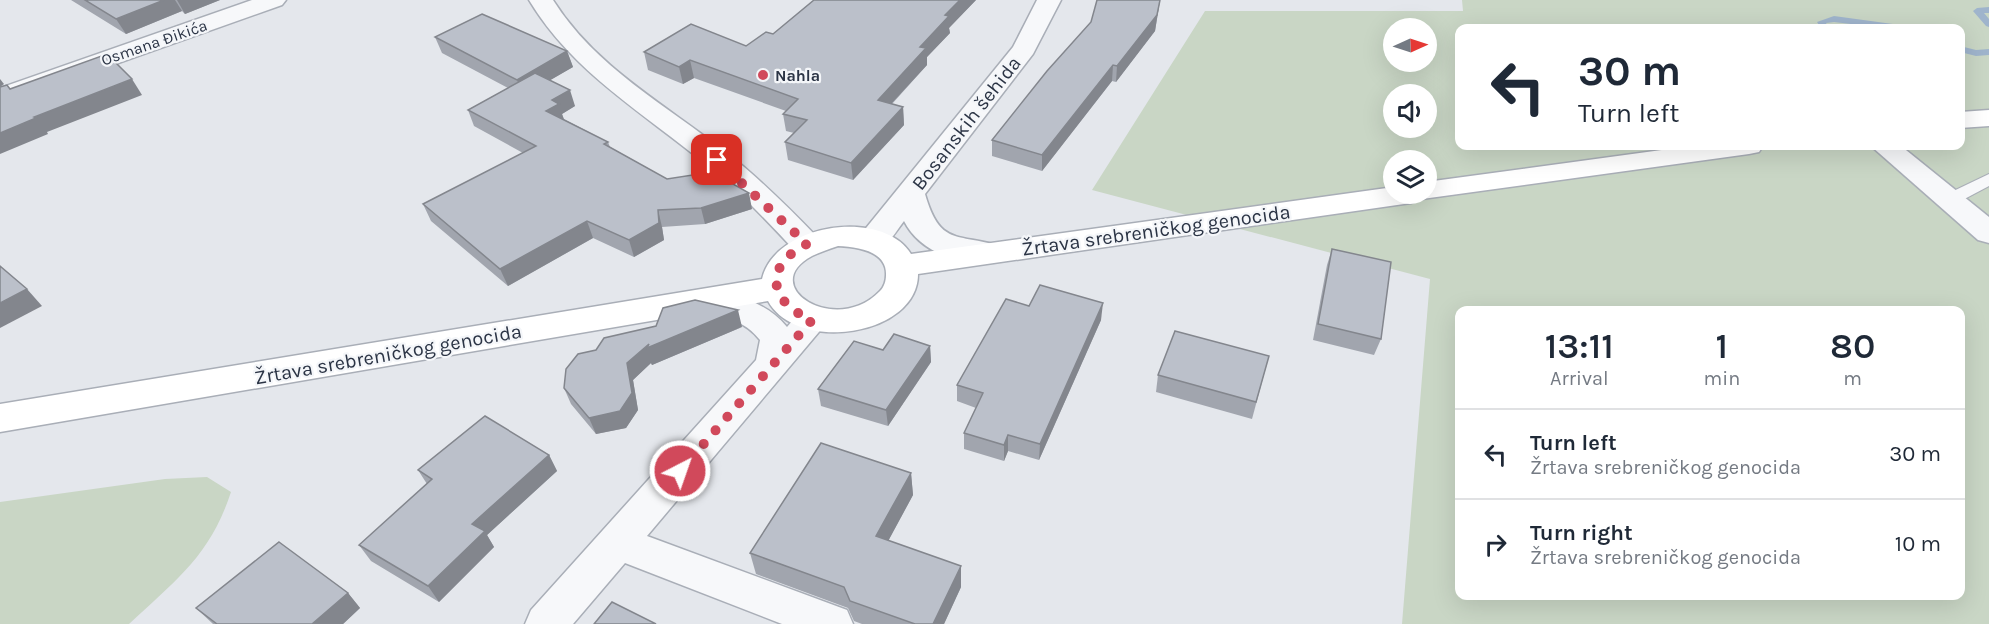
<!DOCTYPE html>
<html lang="en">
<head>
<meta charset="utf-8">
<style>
	body { margin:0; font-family:Karla,sans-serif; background:#f6f6f7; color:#1f2937; height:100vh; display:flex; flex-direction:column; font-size:22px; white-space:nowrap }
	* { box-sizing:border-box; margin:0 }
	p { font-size:20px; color:#747a83 }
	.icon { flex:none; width:33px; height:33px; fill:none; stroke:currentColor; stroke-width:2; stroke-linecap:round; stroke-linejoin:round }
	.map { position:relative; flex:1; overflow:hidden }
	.details { position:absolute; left:1455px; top:306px; width:510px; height:294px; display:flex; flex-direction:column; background:#fff; border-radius:12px; box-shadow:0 6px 24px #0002 }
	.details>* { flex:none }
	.hud { position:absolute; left:1455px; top:24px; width:510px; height:126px; border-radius:12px; box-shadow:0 6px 24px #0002; background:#fff; color:#1f2937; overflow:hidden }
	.needle { width:39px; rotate:87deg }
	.tools { position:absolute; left:1383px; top:18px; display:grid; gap:12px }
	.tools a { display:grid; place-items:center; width:54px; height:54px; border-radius:50%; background:#fff; box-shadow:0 6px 24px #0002; font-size:30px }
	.pin { position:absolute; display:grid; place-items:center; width:51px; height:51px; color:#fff; margin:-26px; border-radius:12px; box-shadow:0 3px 9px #0006 }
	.me { position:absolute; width:66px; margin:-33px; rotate:41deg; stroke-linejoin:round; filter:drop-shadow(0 0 4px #0008) }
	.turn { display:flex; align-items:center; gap:21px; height:126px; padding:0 24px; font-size:27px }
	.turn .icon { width:78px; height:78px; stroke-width:2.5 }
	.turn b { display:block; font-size:42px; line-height:51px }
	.eta { display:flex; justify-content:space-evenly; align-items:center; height:102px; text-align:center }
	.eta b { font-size:36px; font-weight:600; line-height:42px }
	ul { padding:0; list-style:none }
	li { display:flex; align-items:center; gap:18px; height:90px; padding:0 24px; border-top:2px solid #e0e1e3 }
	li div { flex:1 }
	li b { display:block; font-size:22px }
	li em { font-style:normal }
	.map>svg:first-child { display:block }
</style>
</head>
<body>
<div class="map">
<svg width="1989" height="624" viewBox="0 0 1989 624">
	<rect width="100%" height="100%" fill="#e4e7ec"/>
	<!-- green -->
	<g fill="#c9d6c5" fill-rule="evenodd">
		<path d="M1462,0H1989V624H1402L1430,279L1092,190L1205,11H1463ZM1394,28H1426V62H1394ZM1460,28H1960V146H1460ZM1394,94H1426V128H1394ZM1394,160H1426V194H1394ZM1460,310H1960V596H1460Z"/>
		<path d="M207,477L231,492C210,556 176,580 129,624H0V502L165,479Z"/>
	</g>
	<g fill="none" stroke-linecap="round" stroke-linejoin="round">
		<!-- stream -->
		<g fill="#9fb4cc" fill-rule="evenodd">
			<polygon points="1989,7 1989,13 1984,13 1989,19 1989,27 1986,26 1973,11 1977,8"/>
			<polygon points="1834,16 1900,25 1904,28 1884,28 1834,22 1826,23 1829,28 1821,28 1817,22"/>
			<polygon points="1960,46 1976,50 1989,49 1989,55 1976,56 1960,52"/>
		</g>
		<!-- lane casing -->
		<g stroke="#a9aeb7" stroke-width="2">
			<polygon id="lane" points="1989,174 1989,186 1955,204 1943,204 1940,200 1943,196"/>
		</g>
		<!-- street casing -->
		<g stroke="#a9aeb7" stroke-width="3">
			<g id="street">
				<polygon points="252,0 286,0 282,5 0,105 0,88"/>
				<path d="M529,0H553C595,67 666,105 727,153C760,179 789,208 818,238L822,245L818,252L807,255L796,252C768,222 740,192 708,166C644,113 573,73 529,0Z"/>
				<path d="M1037,0H1061L1033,54L925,194C940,246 956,233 1000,246L1005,253L1000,260C966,270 920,253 904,221C892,237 885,253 862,247L858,240L862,233L1013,47Z"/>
				<polygon points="1871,146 1901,146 1989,217 1989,243 1978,240"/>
				<path d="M692,291C729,294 762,297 787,327C799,313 805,306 824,312L829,320L647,536L847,610L853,624H782L625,563L573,624H525L531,610L756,360L760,340C738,312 711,319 680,310L676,302L680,294Z"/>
			</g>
		</g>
		<!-- secondary casing -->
		<g stroke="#a9aeb7" stroke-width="3">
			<g id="secondary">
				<polygon points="1989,110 1989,126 1960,128 1960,112"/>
				<path d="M1691,146H1763L1759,152L1749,154L1422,199L1411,203L918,274C918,336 797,354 768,301L0,432V404L762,279C775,223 883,208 911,254L1394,187V194H1426V182ZM838,246C858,247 887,251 886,275C886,281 884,287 880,291C836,337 756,286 812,256C820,252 829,249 838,246Z"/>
			</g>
		</g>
		<!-- lane -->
		<use href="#lane" fill="#f7f8fa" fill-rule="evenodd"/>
		<!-- street -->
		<use href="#street" fill="#f7f8fa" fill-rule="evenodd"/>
		<!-- secondary -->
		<use href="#secondary" fill="#fff" fill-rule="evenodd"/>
	</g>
	<!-- wall -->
	<g fill="#a1a5ae">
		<polygon points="71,0 220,0 185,14 182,11 126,34"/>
		<polygon points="814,0 976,0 949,28 950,33 927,57 927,65 892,104 903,107 904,125 853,180 788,160 785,142 794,133 786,131 783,114 786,111 694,78 683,84 648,70 644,52 746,46 773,34"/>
		<polygon points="1097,0 1160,0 1155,31 1116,82 1112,81 1042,171 992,156 992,140 1091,22"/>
		<polygon points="435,37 567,51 573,67 550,80 575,106 562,114 564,119 608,142 610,147 667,179 752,209 705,224 662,227 664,240 634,257 593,238 508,286 431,221 423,204 523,153 474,126 468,110 508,88 442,53"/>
		<polygon points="1332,249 1381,339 1374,355 1313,340 1327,265"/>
		<polygon points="1029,306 1101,320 1039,460 1008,451 1004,461 964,449 964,433 976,408 957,401 957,385"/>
		<polygon points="742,327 652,365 651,363 633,380 638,410 626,428 596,434 571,404 564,388"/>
		<polygon points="930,346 931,362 888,426 821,406 818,389"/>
		<polygon points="1269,356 1252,419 1156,392 1158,375"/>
		<polygon points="549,455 557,471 487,535 494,547 439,602 371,561 359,545 427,484 418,470"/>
		<polygon points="911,473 913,495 888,541 961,587 944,624 862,624 854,621 848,608 756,574 750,553"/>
		<polygon points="348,593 360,608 343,624 213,624 196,608"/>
	</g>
	<!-- shaded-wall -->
	<g fill="#83868d">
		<polygon points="164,0 175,0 182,11 126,34 116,19"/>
		<polygon points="177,0 220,0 185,14"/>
		<polygon points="960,0 976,0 949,28 950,33 927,57 927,65 879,117 878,100 945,15"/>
		<polygon points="1160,0 1155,31 1116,82 1117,66"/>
		<polygon points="567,51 573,67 523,96 517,80"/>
		<polygon points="690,60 694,78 683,84 679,67"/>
		<polygon points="1113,65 1112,81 1042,171 1042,155"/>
		<polygon points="0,79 4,84 0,87"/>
		<polygon points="132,79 142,95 47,132 48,134 0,154 0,133 34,117"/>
		<polygon points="570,90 575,106 562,114 564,120 546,111 552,100"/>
		<polygon points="903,107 904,125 853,180 851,163"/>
		<polygon points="749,193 752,209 705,224 701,208"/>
		<polygon points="658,210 662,227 664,240 634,257 629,240"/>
		<polygon points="587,221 593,238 508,286 500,269"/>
		<polygon points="27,289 42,306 0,328 0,303"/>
		<polygon points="1103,303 1101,320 1039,460 1040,444"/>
		<polygon points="738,310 742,327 652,365 651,363 633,380 638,410 626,428 596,434 589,418 627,363 649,344"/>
		<polygon points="930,346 931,362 888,426 886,410"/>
		<polygon points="1008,435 1008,451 1004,461 1004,445"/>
		<polygon points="549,455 557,471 487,535 494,547 439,602 428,586 472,524"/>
		<polygon points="911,473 913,495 879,558 876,536"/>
		<polygon points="961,566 961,587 944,624 933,624"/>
		<polygon points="348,593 360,608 343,624 312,624"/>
	</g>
	<!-- building -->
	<g fill="#bbc0ca" stroke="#83868d" stroke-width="1.5">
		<polygon points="85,0 164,0 116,19"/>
		<polygon points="814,0 960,0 945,15 949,16 920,47 926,48 878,100 903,107 851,163 785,142 807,120 783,114 798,99 690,60 679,67 644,52 691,24 746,46 766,32 773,34"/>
		<polygon points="1097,0 1160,0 1157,15 1117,66 1113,65 1042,155 992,140 1047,71 1091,22"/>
		<polygon points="482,14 567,51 517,80 435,37"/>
		<polygon points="107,54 132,79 34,117 36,118 0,133 0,87 7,85 10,89"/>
		<polygon points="535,73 570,90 552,100 559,104 546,111 608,142 604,144 667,179 712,172 749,193 701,208 658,210 659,223 629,240 587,221 500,269 423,204 536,146 468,110"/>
		<polygon points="1332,249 1391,262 1381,339 1318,324"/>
		<polygon points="0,266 27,289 0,303"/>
		<polygon points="1040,285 1103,303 1040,444 1008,435 1004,445 964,433 983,393 957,385 1006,299 1029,306"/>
		<polygon points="695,300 738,310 647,348 649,344 627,363 632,393 620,411 589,418 564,388 566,369 578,354 596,350 604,338 656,326 663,308"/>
		<polygon points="1175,331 1269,356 1256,402 1158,375"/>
		<polygon points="894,334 930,346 886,410 818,389 854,341 883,350"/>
		<polygon points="485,416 549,455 472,524 485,531 428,586 359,545 432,479 418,470"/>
		<polygon points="821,443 911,473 876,536 961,566 933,624 915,624 850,601 844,587 750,553"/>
		<polygon points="279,542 348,593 312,624 217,624 196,608"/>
		<polygon points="612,602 656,624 594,624"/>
	</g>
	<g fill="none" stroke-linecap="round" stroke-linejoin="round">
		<!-- route -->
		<path stroke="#d1495b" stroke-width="10" stroke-dasharray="0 18" d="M680,471L812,320C769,303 762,266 807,244L717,160"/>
	</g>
	<!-- markers -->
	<circle fill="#d1495b" stroke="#f4f6f9" stroke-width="2" cx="763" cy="75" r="6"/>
	<g text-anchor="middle" stroke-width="4.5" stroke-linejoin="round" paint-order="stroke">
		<!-- far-street labels -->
		<g font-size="16" fill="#2b3445" stroke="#f4f6f9">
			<text transform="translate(154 42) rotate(-19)" y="6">Osmana Đikića</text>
		</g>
		<!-- far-poi labels -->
		<g font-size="16" font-weight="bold" fill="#2b3445" stroke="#f4f6f9" text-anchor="start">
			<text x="775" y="81">Nahla</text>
		</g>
		<!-- street labels -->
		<g font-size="20" fill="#2b3445" stroke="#f4f6f9">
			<text transform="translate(966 123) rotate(-52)" y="7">Bosanskih šehida</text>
			<text transform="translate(1156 230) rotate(-8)" y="7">Žrtava srebreničkog genocida</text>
			<text transform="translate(388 354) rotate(-10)" y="7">Žrtava srebreničkog genocida</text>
		</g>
	</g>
</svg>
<div class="tools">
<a><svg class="needle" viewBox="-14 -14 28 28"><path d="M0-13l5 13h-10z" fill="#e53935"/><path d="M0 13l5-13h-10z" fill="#747a83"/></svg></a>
<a><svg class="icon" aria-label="sound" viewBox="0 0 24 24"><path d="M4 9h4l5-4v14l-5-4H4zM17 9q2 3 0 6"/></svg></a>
<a><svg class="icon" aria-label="layers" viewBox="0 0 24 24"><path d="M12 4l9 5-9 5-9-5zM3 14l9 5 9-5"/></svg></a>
</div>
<div class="pin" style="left:717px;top:160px;background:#d93025"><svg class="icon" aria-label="arrive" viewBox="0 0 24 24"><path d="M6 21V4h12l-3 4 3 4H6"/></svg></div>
<svg class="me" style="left:680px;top:471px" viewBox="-20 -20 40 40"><circle r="17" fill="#d1495b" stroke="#fff" stroke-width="3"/><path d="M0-11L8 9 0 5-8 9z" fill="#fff"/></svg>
<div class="hud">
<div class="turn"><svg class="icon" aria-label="left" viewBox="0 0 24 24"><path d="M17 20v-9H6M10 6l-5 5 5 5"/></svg><div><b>30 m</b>Turn left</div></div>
</div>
<section class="details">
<div class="eta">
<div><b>13:11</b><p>Arrival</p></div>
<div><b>1</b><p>min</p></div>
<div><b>80</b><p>m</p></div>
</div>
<ul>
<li><svg class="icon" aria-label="left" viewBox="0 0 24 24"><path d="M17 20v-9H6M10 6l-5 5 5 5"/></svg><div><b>Turn left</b><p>Žrtava srebreničkog genocida</p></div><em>30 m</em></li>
<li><svg class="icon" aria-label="right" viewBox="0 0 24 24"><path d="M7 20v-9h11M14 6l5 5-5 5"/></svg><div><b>Turn right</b><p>Žrtava srebreničkog genocida</p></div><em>10 m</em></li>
</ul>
</section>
</div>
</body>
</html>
